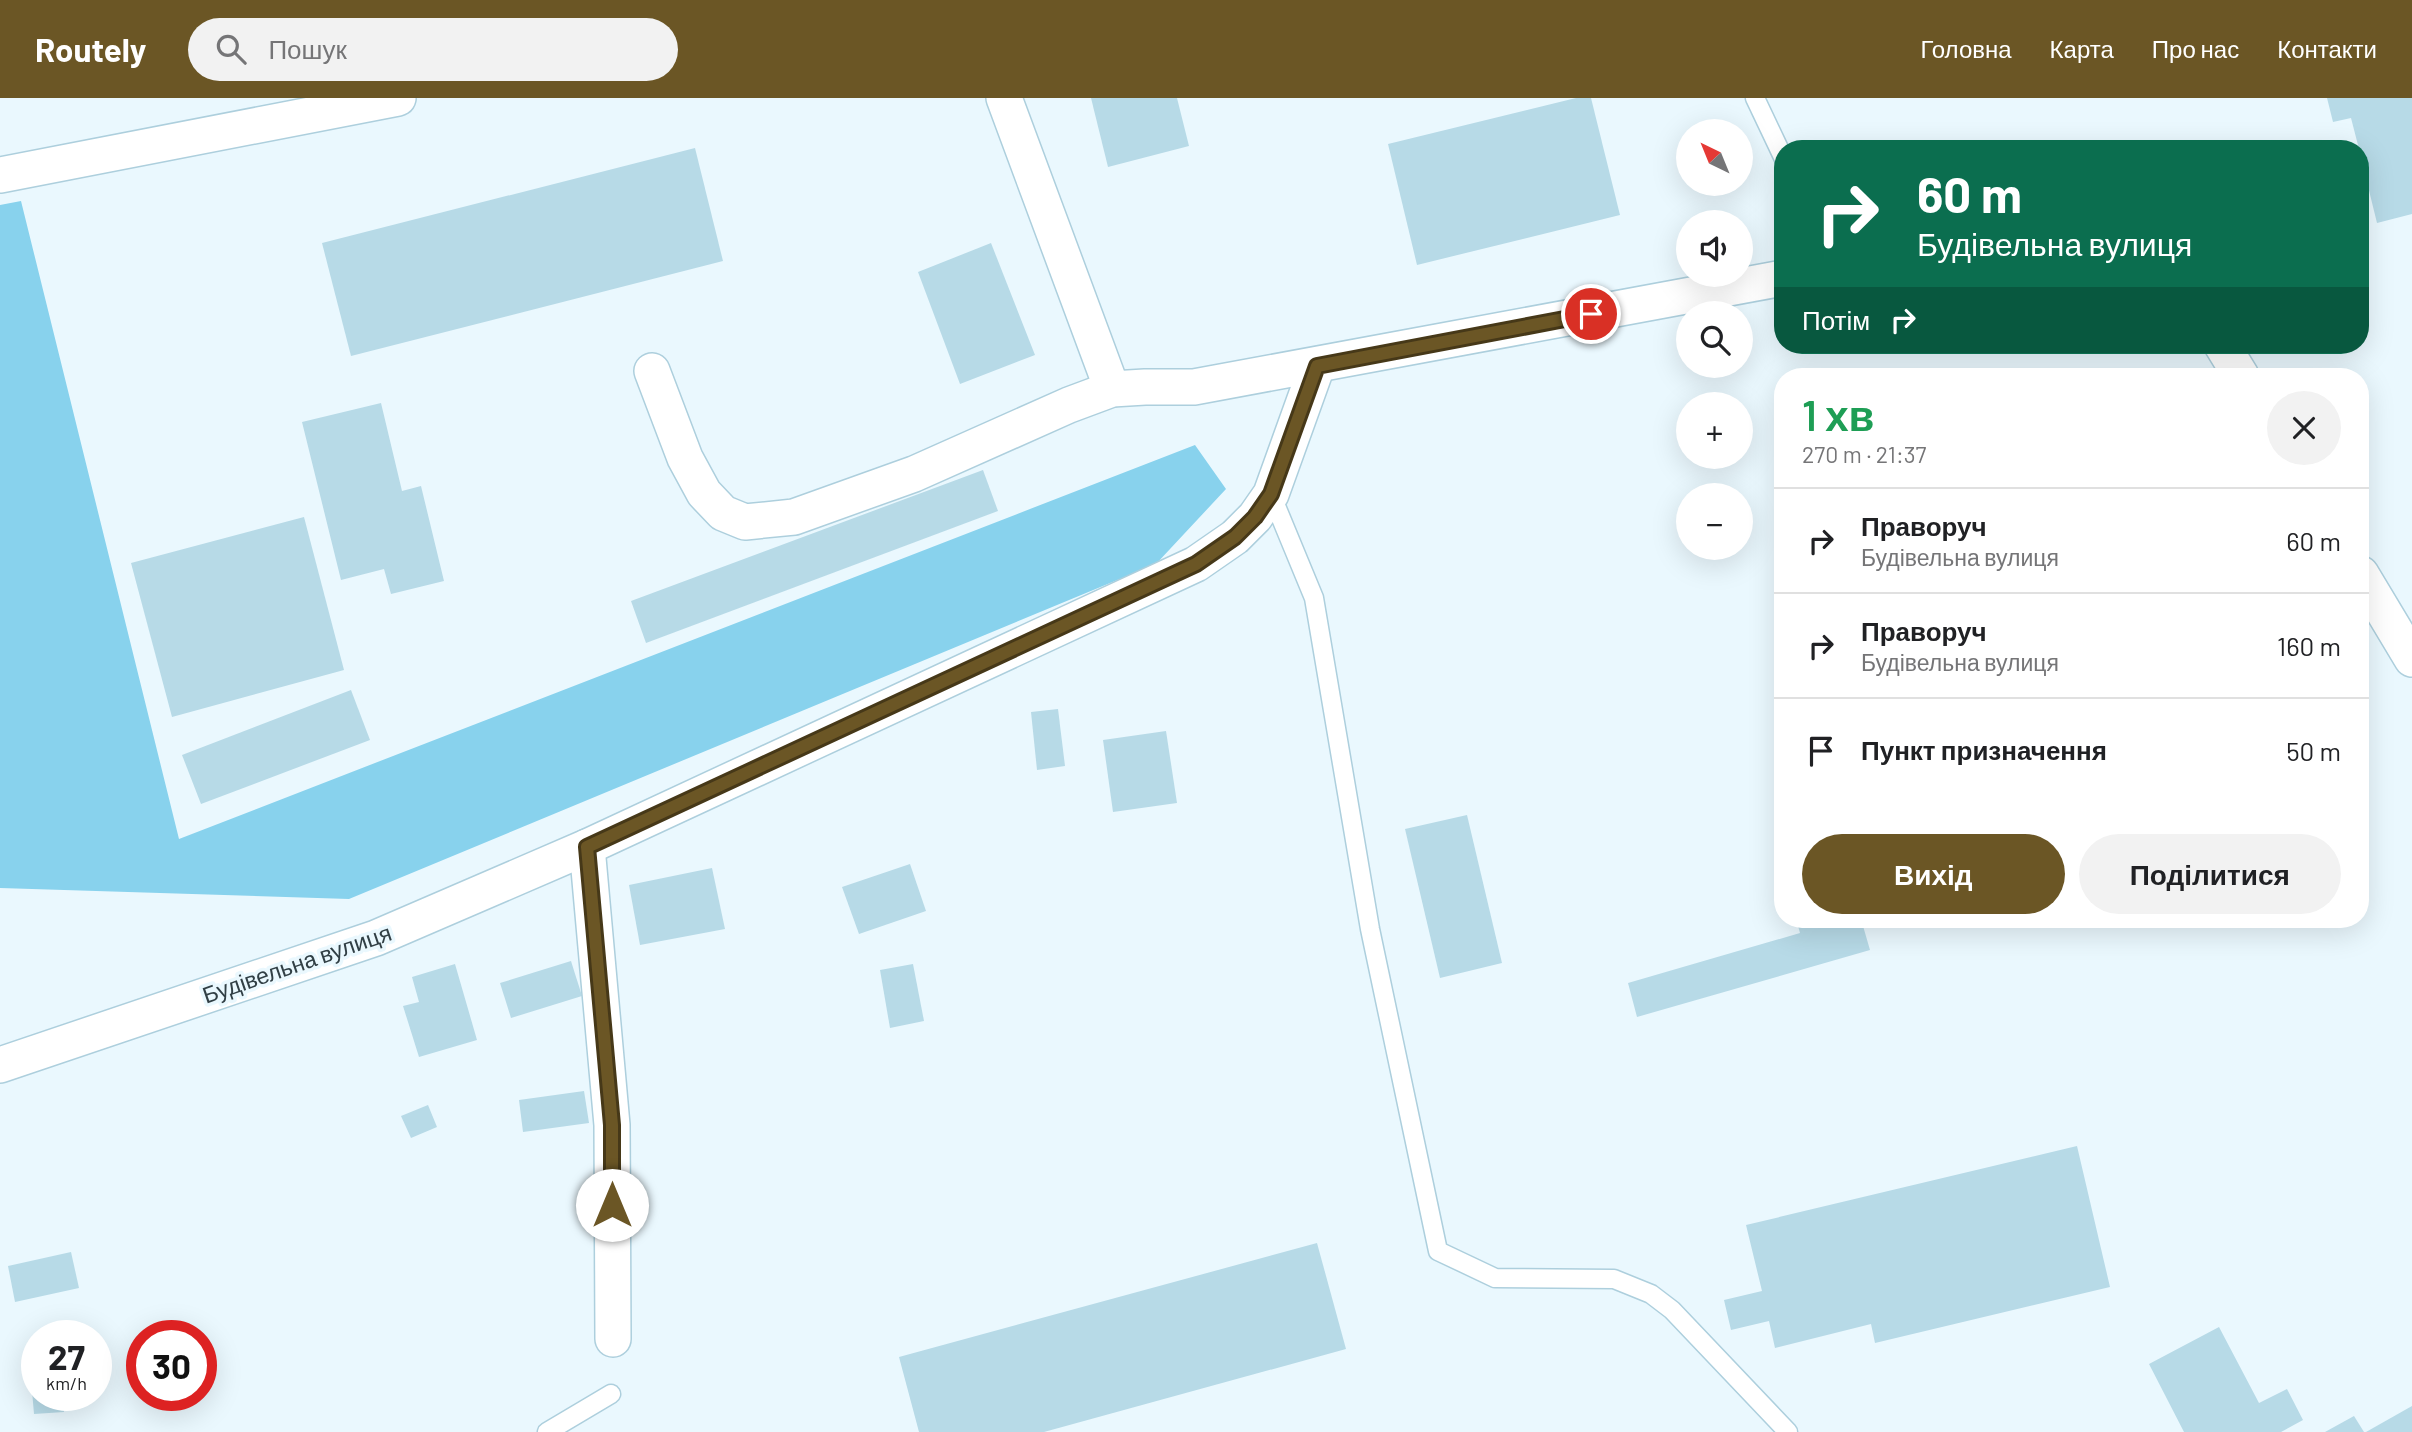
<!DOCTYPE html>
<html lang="uk">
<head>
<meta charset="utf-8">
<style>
	body { margin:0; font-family:Barlow,sans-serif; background:#f2f2f2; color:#202124; height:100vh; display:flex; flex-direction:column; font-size:26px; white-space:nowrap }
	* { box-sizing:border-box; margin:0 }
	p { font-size:23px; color:#757577 }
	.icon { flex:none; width:38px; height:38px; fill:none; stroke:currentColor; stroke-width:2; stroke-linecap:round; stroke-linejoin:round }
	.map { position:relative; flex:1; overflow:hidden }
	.panel { position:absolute; left:1774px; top:270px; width:595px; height:560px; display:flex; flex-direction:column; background:#fff; border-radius:28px; box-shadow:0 7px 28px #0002 }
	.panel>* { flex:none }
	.top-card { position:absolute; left:1774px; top:42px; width:595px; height:214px; border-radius:28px; box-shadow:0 7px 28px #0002; background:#0b6e4f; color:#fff; overflow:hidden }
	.needle { width:46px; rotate:317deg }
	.controls { position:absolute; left:1676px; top:21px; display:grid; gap:14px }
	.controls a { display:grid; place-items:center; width:77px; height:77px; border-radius:50%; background:#fff; box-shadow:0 7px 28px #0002; font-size:35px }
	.speed { position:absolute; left:21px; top:1222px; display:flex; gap:14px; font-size:35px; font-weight:700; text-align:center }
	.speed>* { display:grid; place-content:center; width:91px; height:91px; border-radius:50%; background:#fff; box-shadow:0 7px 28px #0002; line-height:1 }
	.speed small { font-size:18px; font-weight:400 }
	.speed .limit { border:10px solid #d22; background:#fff; color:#111 }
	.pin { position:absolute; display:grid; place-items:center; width:60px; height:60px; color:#fff; margin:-30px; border:4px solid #fff; border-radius:50%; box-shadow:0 2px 7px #0007 }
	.me { position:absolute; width:77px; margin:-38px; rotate:0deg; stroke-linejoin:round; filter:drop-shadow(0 0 5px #0008) }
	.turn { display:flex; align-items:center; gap:24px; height:147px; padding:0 28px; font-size:32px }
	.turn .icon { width:91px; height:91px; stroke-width:2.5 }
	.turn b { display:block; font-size:49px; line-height:60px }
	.then { display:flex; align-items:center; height:66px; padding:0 28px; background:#0003; gap:14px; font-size:26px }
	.round { display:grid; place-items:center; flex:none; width:74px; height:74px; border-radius:37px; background:#f2f2f2 }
	.head { display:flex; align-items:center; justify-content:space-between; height:119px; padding:0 28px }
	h1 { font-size:42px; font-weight:600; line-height:52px; color:#1e9e55 }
	.button { display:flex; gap:14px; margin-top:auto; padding:14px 28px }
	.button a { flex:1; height:80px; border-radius:42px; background:#6b5625; color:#fff; font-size:28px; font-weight:600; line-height:80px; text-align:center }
	.button a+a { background:#f2f2f2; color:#202124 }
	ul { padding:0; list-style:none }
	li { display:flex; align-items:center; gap:21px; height:105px; padding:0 28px; border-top:2px solid #e0e0e0 }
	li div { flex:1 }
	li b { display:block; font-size:26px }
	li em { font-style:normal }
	header { display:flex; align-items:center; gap:42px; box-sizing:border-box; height:98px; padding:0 35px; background:#6b5625; color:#fff }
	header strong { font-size:33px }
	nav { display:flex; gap:38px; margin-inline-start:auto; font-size:24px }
	.search { width:490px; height:63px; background:#f2f2f2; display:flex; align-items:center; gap:18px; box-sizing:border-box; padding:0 24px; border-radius:38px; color:#757577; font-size:26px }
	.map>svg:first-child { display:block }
</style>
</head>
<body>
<header>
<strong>Routely</strong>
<div class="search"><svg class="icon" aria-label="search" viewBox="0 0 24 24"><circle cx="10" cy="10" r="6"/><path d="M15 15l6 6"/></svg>Пошук</div>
<nav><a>Головна</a><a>Карта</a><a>Про нас</a><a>Контакти</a></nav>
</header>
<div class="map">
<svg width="2412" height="1334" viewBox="0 0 2412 1334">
	<rect width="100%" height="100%" fill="#eaf8fe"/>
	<!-- forest -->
	<polygon fill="#88d2ed" points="21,103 179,741 1195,347 1226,391 1156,466 349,801 0,790 0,107"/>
	<!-- building -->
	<g fill="#b7dae7">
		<polygon points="1091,0 1177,0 1189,48 1108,69"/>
		<polygon points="1576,0 1591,0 1620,117 1417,167 1388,46"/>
		<polygon points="2327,0 2412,0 2412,116 2377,125 2361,60 2361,51 2359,51 2351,20 2333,24"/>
		<polygon points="695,50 723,163 351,258 322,145"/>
		<polygon points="991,145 1035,257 960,286 918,174"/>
		<polygon points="381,305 402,393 421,388 444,483 391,496 384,471 341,482 302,324"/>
		<polygon points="983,372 998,413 646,545 631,503"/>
		<polygon points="304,419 344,572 172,619 131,465"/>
		<polygon points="351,592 370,642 201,706 182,657"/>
		<polygon points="1058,611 1065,668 1037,672 1031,614"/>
		<polygon points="1166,633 1177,705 1113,714 1103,642"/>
		<polygon points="1467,717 1502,865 1440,880 1405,731"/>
		<polygon points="910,766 926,813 859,836 842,789"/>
		<polygon points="712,770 725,831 640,847 629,787"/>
		<polygon points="1796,821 1861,821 1870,852 1637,919 1628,885 1800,835"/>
		<polygon points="571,863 582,898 511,920 500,885"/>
		<polygon points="455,866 477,942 419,959 403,908 419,904 412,879"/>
		<polygon points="913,866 924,923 890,930 880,872"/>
		<polygon points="584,993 589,1025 523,1034 519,1002"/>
		<polygon points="428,1007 437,1029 411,1040 401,1018"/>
		<polygon points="2077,1048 2110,1189 1875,1245 1871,1226 1775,1250 1769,1223 1731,1232 1724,1202 1762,1193 1746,1127"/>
		<polygon points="1317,1145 1346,1251 1044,1334 919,1334 899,1259"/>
		<polygon points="71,1154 79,1190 15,1204 8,1168"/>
		<polygon points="2219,1229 2259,1305 2287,1291 2303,1322 2281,1334 2184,1334 2149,1266"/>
		<polygon points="30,1269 37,1269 37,1297 62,1297 64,1314 34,1316"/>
		<polygon points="2412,1308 2412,1334 2366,1334"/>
		<polygon points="2354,1318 2364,1334 2325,1334"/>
	</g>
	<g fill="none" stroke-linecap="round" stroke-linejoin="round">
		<!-- service casing -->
		<g stroke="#adcfdd" stroke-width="21">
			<g id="service">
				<polyline points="1755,0 1783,59"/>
				<polyline points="1271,396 1314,500 1370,831 1438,1153 1495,1180 1614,1181 1651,1196 1672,1212 1788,1334"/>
				<polyline points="547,1334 611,1296"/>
			</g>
		</g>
		<!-- minor casing -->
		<g stroke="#adcfdd" stroke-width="38">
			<g id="minor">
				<polyline points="1004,0 1112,291"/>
				<polyline points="0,77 398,0"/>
				<polyline points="2222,247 2241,278"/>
				<polyline points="652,273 685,360 704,395 723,415 745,424 794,419 914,376 1069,307 1112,291 1145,289 1194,289 1783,180"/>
				<polyline points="2361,476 2412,561"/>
				<polyline points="587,749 612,1027 613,1241"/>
				<polyline points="0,967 376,840 587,749 1196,466 1235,439 1255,419 1271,396 1317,268"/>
			</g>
		</g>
		<!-- service -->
		<use href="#service" stroke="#fff" stroke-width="18"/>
		<!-- minor -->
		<use href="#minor" stroke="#fff" stroke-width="35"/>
	</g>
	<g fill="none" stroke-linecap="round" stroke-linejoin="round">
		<!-- route casing -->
		<g stroke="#463818" stroke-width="18">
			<polyline id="route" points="612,1107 612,1027 587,749 1196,466 1235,439 1255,419 1271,396 1317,268 1591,216"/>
		</g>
		<!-- route -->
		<use href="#route" stroke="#6b5625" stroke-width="12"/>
	</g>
	<g text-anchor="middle" stroke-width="7" stroke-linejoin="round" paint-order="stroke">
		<!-- street labels -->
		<g font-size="23" fill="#313f45" stroke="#eaf8fe">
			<text transform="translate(297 866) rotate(-19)" y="8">Будівельна вулиця</text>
		</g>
	</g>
</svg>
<div class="controls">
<a><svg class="needle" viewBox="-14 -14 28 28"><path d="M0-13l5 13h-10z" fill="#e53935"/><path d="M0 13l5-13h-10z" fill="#757577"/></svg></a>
<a><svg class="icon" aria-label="sound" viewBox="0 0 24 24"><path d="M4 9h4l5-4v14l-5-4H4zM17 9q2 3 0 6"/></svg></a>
<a><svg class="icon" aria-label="search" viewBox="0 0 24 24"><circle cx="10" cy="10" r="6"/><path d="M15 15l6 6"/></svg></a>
<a>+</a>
<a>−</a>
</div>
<div class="speed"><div>27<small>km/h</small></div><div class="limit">30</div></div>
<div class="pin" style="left:1591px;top:216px;background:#d93025"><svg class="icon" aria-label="arrive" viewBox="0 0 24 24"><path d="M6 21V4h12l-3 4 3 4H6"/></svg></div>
<svg class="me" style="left:612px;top:1107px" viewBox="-20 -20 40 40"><circle r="19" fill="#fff"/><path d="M0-13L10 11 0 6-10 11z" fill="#6b5625"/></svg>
<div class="top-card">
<div class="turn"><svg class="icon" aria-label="right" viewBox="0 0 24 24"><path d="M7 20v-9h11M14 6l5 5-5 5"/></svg><div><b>60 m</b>Будівельна вулиця</div></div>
<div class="then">Потім<svg class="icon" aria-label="right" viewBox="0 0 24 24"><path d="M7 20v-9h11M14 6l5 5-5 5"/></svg></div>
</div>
<section class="panel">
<div class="head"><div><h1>1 хв</h1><p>270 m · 21:37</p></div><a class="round"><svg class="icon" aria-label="close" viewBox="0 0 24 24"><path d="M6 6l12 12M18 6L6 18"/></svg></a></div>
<ul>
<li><svg class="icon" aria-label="right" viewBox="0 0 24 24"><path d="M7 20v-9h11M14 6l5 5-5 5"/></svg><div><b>Праворуч</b><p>Будівельна вулиця</p></div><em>60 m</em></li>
<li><svg class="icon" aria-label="right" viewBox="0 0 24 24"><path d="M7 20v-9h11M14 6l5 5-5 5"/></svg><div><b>Праворуч</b><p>Будівельна вулиця</p></div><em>160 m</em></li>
<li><svg class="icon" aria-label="arrive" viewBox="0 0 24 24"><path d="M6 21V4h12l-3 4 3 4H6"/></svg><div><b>Пункт призначення</b></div><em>50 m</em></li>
</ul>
<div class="button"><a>Вихід</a><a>Поділитися</a></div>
</section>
</div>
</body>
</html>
